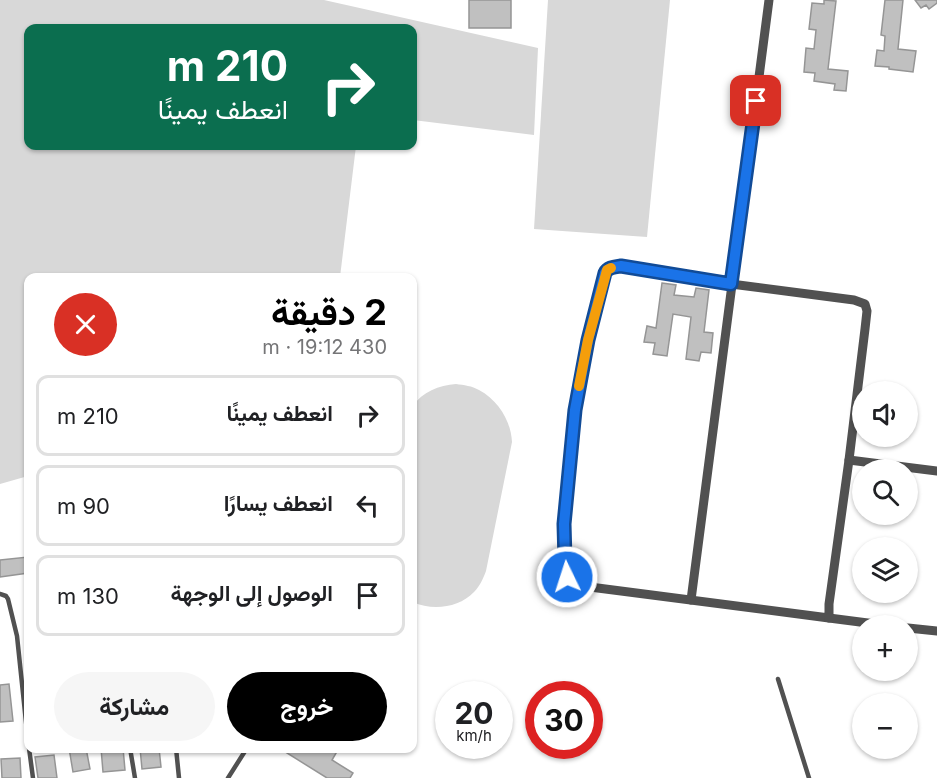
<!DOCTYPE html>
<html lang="ar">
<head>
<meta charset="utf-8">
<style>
	body { margin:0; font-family:Inter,Vazirmatn,sans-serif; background:#f6f6f6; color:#202124; direction:rtl; height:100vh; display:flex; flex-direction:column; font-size:22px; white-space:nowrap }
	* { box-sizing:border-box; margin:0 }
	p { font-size:20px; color:#757577 }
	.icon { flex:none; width:33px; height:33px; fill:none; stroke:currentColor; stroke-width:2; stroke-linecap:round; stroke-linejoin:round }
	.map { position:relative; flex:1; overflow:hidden; direction:ltr }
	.panel { position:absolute; left:24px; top:273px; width:393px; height:480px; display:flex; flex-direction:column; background:#fff; border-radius:12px; box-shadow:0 2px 4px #0004; direction:rtl }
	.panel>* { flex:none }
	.hud { position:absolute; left:24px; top:24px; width:393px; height:126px; border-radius:12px; box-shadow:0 2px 4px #0004; direction:rtl; background:#0b6e4f; color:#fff; overflow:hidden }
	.tools { position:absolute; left:852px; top:381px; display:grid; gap:12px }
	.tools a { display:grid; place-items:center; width:66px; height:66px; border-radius:50%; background:#fff; box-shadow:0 2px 4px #0004; font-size:30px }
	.speed { position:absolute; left:435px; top:681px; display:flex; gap:12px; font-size:30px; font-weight:700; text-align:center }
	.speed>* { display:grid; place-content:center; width:78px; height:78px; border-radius:50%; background:#fff; box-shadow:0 2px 4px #0004; line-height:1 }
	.speed small { font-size:15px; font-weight:400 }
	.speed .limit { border:9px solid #d22; background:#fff; color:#111 }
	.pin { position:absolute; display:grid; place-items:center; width:51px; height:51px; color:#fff; margin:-26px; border-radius:12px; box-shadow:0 3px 9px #0006 }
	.me { position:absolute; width:66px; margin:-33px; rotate:356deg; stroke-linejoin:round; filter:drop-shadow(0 0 4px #0008) }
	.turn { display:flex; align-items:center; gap:21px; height:126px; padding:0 30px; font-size:27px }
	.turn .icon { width:78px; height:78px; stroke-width:2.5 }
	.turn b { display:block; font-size:42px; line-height:51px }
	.round { display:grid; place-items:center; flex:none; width:63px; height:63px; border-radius:32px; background:#f6f6f6 }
	.head { display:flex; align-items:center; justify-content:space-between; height:102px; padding:0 30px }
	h1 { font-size:36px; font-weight:700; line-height:45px; color:#000 }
	.action { display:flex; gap:12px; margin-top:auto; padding:12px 30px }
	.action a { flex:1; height:69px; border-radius:36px; background:#000; color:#fff; font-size:24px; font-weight:700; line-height:69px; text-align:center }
	.action a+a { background:#f6f6f6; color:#202124 }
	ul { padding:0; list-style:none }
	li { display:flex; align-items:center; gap:18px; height:81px; margin:0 12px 9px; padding:0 18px; border:3px solid #e0e0e0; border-radius:12px }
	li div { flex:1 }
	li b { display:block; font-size:22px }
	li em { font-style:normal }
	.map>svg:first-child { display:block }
</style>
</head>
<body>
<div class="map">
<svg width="937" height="778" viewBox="0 0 937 778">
	<rect width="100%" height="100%" fill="#fff"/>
	<!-- green -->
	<g fill="#d8d8d8">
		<polygon points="0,0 324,0 538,48 534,135 413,120 412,28 28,28 28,146 356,146 340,277 28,278 28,476 0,484"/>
		<polygon points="548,0 670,0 647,237 534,229"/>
		<path d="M456,384C464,385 472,386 479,390C498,400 511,421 512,442L486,571C483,579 480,586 474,592C459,608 432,611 413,602V406C422,392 439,385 456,384Z"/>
	</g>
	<!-- building -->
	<g fill="#c0c0c0" stroke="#959595" stroke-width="1.5">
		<rect x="469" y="0" width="42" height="28"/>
		<polygon points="824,0 836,1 828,69 848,71 846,91 834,90 835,84 814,81 815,73 804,72 806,48 814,49 816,30 809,29 812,3 824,4"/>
		<polygon points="885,0 903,0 898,49 916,51 913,72 889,69 889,67 875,66 877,50 884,51 885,36 881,35"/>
		<polygon points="915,0 937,0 937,3 929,9 926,5 921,8"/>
		<polygon points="662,283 676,285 674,295 694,297 696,288 709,290 704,332 713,333 711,353 701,352 699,361 686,359 691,317 673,314 667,356 653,354 655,343 644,342 647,326 656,328"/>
		<polygon points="28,557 28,573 0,577 0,560"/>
		<polygon points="9,684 13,721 0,722 0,685"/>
		<polygon points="69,748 86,748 90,769 73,772"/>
		<polygon points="101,748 123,748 125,770 103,772"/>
		<polygon points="140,748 159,748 161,767 142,769"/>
		<polygon points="279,748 339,748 332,760 353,773 350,778 327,778"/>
		<polygon points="54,755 57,778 38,778 35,757"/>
		<polygon points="20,758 21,778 2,778 1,759"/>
	</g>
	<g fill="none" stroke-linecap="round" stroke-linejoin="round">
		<!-- service -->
		<g stroke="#515151" stroke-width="4.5">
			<polyline points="0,594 6,596 8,599 17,636 28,741"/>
			<polyline points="778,679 809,778"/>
			<polyline points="29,748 33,778"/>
			<polyline points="130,748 135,778"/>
			<polyline points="176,748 179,778"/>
			<polyline points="228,778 247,748"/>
		</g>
		<!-- minor -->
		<g stroke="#515151" stroke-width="9">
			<path d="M621,266L731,284L854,300L865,304L867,311L865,329L849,460L829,604V618L590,587C581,586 572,585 566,577L564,524L575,410L588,340L605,274L608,269Z"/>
			<polyline points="849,460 937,471"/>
			<polyline points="691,600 769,0"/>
			<polyline points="829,618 891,626"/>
			<polyline points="908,628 937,631"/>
		</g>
	</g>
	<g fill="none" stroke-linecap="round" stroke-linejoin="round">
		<!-- route casing -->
		<g stroke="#114b97" stroke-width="15">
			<path id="route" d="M567,577L565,560L564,524L575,410L588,340L605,273C608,267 615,267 621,266L731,284L756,101"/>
		</g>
		<!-- route -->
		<use href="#route" stroke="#1a73e8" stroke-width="10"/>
		<!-- slow -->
		<polyline stroke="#f59e0b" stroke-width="10" points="579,386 588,340 607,270 611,268"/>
	</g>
</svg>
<div class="tools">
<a><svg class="icon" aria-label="sound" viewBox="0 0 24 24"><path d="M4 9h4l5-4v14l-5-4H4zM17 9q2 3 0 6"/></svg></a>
<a><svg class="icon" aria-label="search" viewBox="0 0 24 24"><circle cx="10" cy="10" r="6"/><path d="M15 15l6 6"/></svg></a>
<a><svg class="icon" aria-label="layers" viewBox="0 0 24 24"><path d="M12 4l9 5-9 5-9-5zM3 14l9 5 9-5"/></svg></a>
<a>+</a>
<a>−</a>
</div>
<div class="speed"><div>20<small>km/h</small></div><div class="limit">30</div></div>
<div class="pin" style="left:756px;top:101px;background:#d93025"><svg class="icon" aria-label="arrive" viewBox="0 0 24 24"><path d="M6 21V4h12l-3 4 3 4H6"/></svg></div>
<svg class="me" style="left:567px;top:577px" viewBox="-20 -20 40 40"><circle r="17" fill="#1a73e8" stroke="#fff" stroke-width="3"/><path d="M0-11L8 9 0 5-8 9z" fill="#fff"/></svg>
<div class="hud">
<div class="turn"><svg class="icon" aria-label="right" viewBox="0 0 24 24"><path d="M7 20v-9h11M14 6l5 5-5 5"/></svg><div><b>210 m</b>انعطف يمينًا</div></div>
</div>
<section class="panel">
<div class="head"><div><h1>2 دقيقة</h1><p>430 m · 19:12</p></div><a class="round" style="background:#d93025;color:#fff"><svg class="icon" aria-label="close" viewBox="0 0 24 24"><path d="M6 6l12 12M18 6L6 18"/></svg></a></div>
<ul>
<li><svg class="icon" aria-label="right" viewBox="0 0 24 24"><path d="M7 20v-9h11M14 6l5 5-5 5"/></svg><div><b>انعطف يمينًا</b></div><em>210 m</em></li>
<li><svg class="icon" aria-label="left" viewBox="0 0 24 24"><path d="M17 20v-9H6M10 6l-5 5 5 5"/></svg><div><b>انعطف يسارًا</b></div><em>90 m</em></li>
<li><svg class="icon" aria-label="arrive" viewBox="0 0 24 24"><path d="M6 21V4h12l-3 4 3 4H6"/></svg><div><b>الوصول إلى الوجهة</b></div><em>130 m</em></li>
</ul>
<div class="action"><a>خروج</a><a>مشاركة</a></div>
</section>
</div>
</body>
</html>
